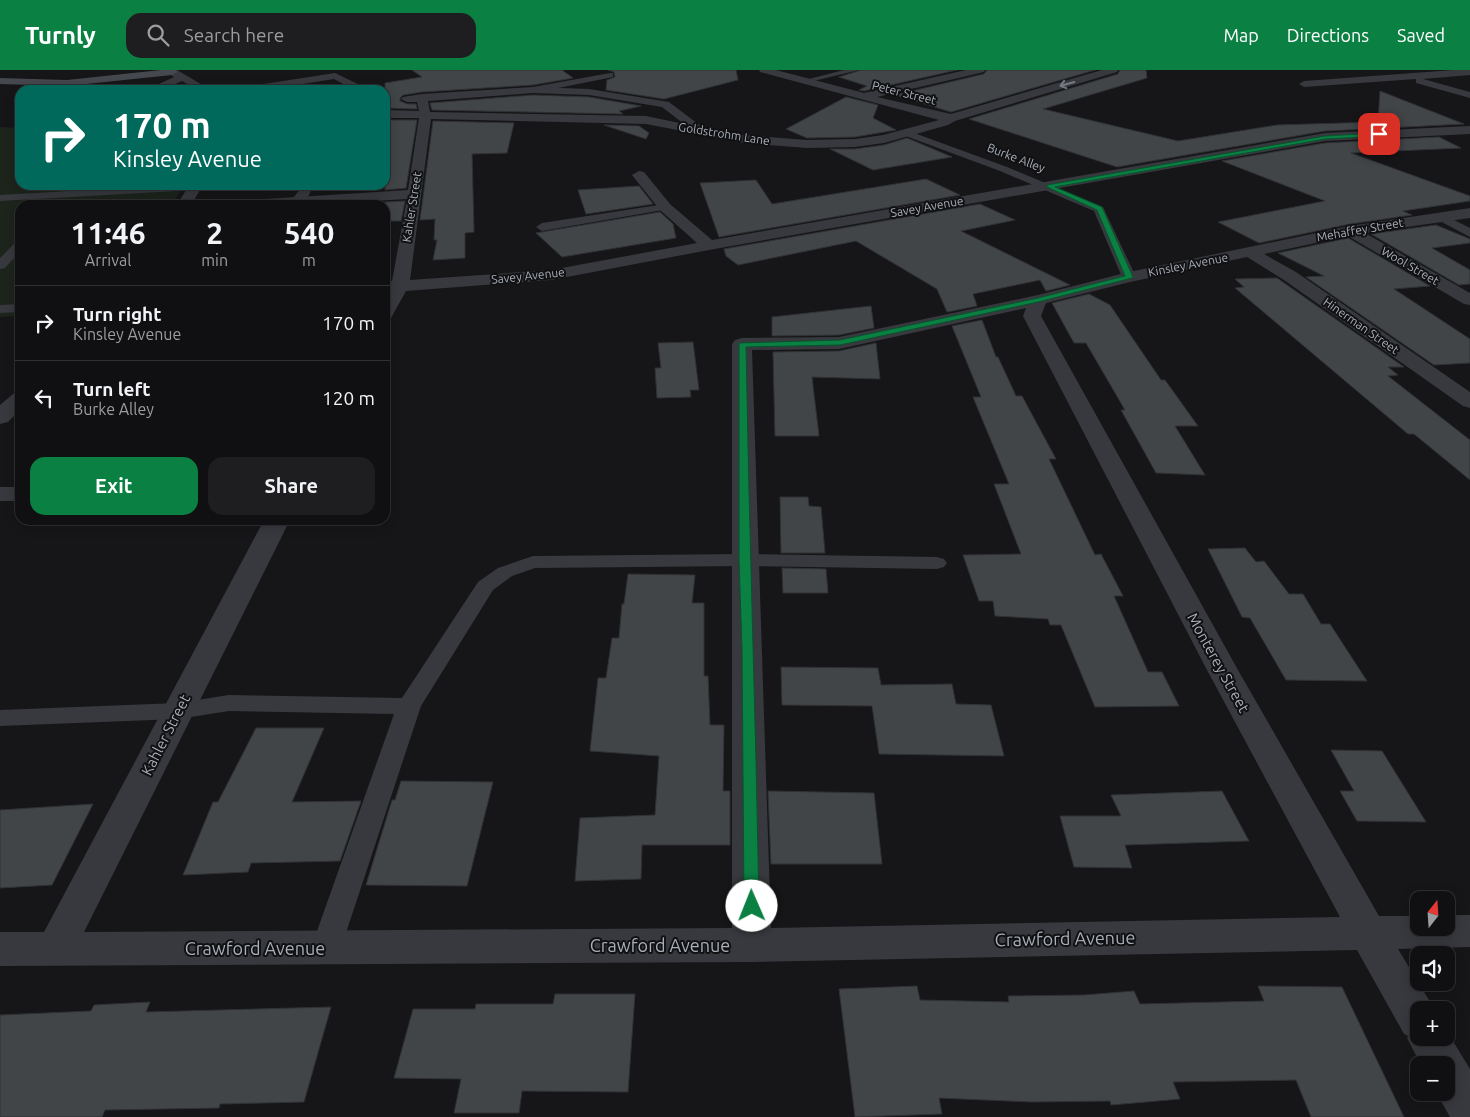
<!DOCTYPE html>
<html lang="en">
<head>
<meta charset="utf-8">
<style>
	body { margin:0; font-family:Ubuntu,sans-serif; background:#1e1e20; color:#f1f3f6; height:100vh; display:flex; flex-direction:column; font-size:19px; white-space:nowrap }
	* { box-sizing:border-box; margin:0 }
	p { font-size:16px; color:#9c9d9f }
	.icon { flex:none; width:28px; height:28px; fill:none; stroke:currentColor; stroke-width:2; stroke-linecap:round; stroke-linejoin:round }
	.map { position:relative; flex:1; overflow:hidden }
	.sheet { position:absolute; left:15px; top:130px; width:375px; height:325px; display:flex; flex-direction:column; background:#101012; border-radius:15px; box-shadow:0 2px 12px #0003,0 0 0 1px #303032 }
	.sheet>* { flex:none }
	.guide { position:absolute; left:15px; top:15px; width:375px; height:105px; border-radius:15px; box-shadow:0 2px 12px #0003,0 0 0 1px #303032; background:#00695c; color:#fff; overflow:hidden }
	.needle { width:32px; rotate:17deg }
	.tools { position:absolute; left:1410px; top:821px; display:grid; gap:10px }
	.tools a { display:grid; place-items:center; width:45px; height:45px; border-radius:10px; background:#101012; box-shadow:0 2px 12px #0003,0 0 0 1px #303032; font-size:25px }
	.pin { position:absolute; display:grid; place-items:center; width:42px; height:42px; color:#fff; margin:-21px; border-radius:10px; box-shadow:0 2px 8px #0006 }
	.me { position:absolute; width:55px; margin:-28px; rotate:359deg; stroke-linejoin:round; filter:drop-shadow(0 0 4px #0008) }
	.turn { display:flex; align-items:center; gap:18px; height:105px; padding:0 15px; font-size:22px }
	.turn .icon { width:65px; height:65px; stroke-width:2.5 }
	.turn b { display:block; font-size:35px; line-height:42px }
	.eta { display:flex; justify-content:space-evenly; align-items:center; height:85px; text-align:center }
	.eta b { font-size:30px; font-weight:700; line-height:35px }
	.button { display:flex; gap:10px; margin-top:auto; padding:10px 15px }
	.button a { flex:1; height:58px; border-radius:15px; background:#0b8043; color:#fff; font-size:20px; font-weight:700; line-height:58px; text-align:center }
	.button a+a { background:#1e1e20; color:#f1f3f6 }
	ul { padding:0; list-style:none }
	li { display:flex; align-items:center; gap:15px; height:75px; padding:0 15px; border-top:1px solid #303032 }
	li div { flex:1 }
	li b { display:block; font-size:19px }
	li em { font-style:normal }
	header { display:flex; align-items:center; gap:30px; box-sizing:border-box; height:70px; padding:0 25px; background:#0b8043; color:#fff }
	header strong { font-size:24px }
	nav { display:flex; gap:28px; margin-inline-start:auto; font-size:18px }
	.search { width:350px; height:45px; background:#1e1e20; display:flex; align-items:center; gap:12px; box-sizing:border-box; padding:0 18px; border-radius:15px; color:#9c9d9f; font-size:19px }
	.map>svg:first-child { display:block }
</style>
</head>
<body>
<header>
<strong>Turnly</strong>
<div class="search"><svg class="icon" aria-label="search" viewBox="0 0 24 24"><circle cx="10" cy="10" r="6"/><path d="M15 15l6 6"/></svg>Search here</div>
<nav><a>Map</a><a>Directions</a><a>Saved</a></nav>
</header>
<div class="map">
<svg width="1470" height="1047" viewBox="0 0 1470 1047">
	<rect width="100%" height="100%" fill="#161618"/>
	<!-- green -->
	<polygon fill="#1c241c" points="0,57 20,58 20,115 185,115 171,135 20,135 20,246 0,247"/>
	<!-- building -->
	<g fill="#424548" stroke="#303135">
		<polygon points="412,0 562,0 573,8 533,15 422,22 403,25 400,28 400,31 407,34 416,34 417,39 385,38 385,13 422,7"/>
		<polygon points="608,0 736,0 738,10 664,29 606,20 607,10 615,7 614,2"/>
		<polygon points="861,0 957,0 864,21 859,20 867,16 839,7"/>
		<polygon points="987,0 1095,0 951,42 895,25 984,4"/>
		<polygon points="1120,0 1146,0 1147,8 1043,39 1178,71 1277,55 1378,52 1380,21 1464,54 1325,61 1117,97 969,49 1118,4"/>
		<polygon points="533,25 589,27 641,36 619,41 623,44 432,40 430,33"/>
		<polygon points="846,27 878,35 873,48 896,60 855,67 807,68 786,59"/>
		<polygon points="385,50 417,50 406,118 385,120"/>
		<polygon points="433,51 514,53 507,83 472,84 474,162 465,163 465,188 433,190 437,170 434,170 435,149 420,150"/>
		<polygon points="604,55 639,56 649,63 646,69"/>
		<polygon points="1439,67 1461,78 1351,83 1470,126 1470,131 1403,141 1412,145 1350,154 1259,173 1218,152 1325,131 1222,91 1325,73"/>
		<polygon points="907,68 952,87 873,100 830,79 855,79 884,75"/>
		<polygon points="926,109 960,125 719,167 700,113 756,110 772,134"/>
		<polygon points="639,116 653,134 586,144 578,120"/>
		<polygon points="405,131 401,151 385,151 385,132"/>
		<polygon points="980,134 1015,150 961,161 1070,215 1046,221 1040,210 973,224 977,236 947,242 937,219 856,171 738,195 726,186 724,179"/>
		<polygon points="660,142 673,154 676,168 562,187 536,163"/>
		<polygon points="1436,155 1470,169 1470,173 1432,178 1470,200 1470,214 1459,215 1371,164"/>
		<polygon points="1348,168 1430,216 1394,219 1470,269 1470,293 1434,295 1306,207 1324,206 1278,183"/>
		<polygon points="1277,208 1404,297 1388,297 1398,305 1388,306 1470,370 1470,410 1414,364 1408,364 1235,218 1244,217 1235,209"/>
		<polygon points="1089,224 1110,235 1161,310 1165,310 1198,356 1175,356 1205,405 1156,403 1121,340 1125,340 1086,273 1074,273 1052,233"/>
		<polygon points="871,236 874,258 839,265 772,266 772,247"/>
		<polygon points="982,250 996,287 998,287 1016,326 1022,326 1056,389 1049,389 1095,485 1101,484 1123,526 1114,526 1148,602 1162,602 1179,636 1095,637 1061,555 1050,555 1048,549 995,546 993,531 979,531 963,485 1021,484 994,414 1009,414 973,327 981,327 952,256"/>
		<polygon points="693,272 699,320 690,320 691,327 657,328 655,298 661,298 658,273"/>
		<polygon points="876,273 880,309 812,307 819,366 775,366 773,282 839,281"/>
		<polygon points="780,427 808,427 809,436 821,437 825,483 781,483"/>
		<polygon points="1245,478 1256,492 1264,491 1289,524 1303,524 1321,554 1330,554 1367,611 1286,610 1250,548 1242,547 1208,479"/>
		<polygon points="782,498 826,499 828,523 783,523"/>
		<polygon points="628,504 695,505 692,533 704,533 704,606 708,606 710,655 724,655 723,721 730,721 730,775 642,775 641,809 575,811 580,748 655,745 659,686 590,681 598,608 606,608 612,568 619,568 622,534 624,534"/>
		<polygon points="781,597 878,598 881,615 952,614 956,634 991,635 1004,686 879,684 872,636 782,635"/>
		<polygon points="256,658 324,658 292,732 361,731 340,791 251,793 248,802 183,805 213,732 218,732"/>
		<polygon points="1331,680 1382,681 1426,752 1357,751 1340,721 1354,721"/>
		<polygon points="401,711 493,712 467,816 366,815 392,730 395,730"/>
		<polygon points="768,721 874,723 882,794 771,794"/>
		<polygon points="1222,721 1249,771 1125,775 1132,798 1074,797 1060,746 1121,746 1111,725"/>
		<polygon points="93,734 52,815 0,818 0,740"/>
		<polygon points="917,916 920,930 1009,932 1008,926 1084,925 1134,921 1140,934 1264,931 1258,916 1342,917 1404,1047 1311,1047 1296,1010 1173,1012 1180,1029 1111,1035 1110,1031 1032,1032 939,1028 942,1044 855,1047 839,919"/>
		<polygon points="555,924 635,924 628,1022 522,1021 519,1043 454,1043 461,1009 394,1008 413,939 475,939 476,934 553,934"/>
		<polygon points="150,932 146,942 331,937 304,1032 220,1034 219,1038 105,1040 102,1047 0,1047 0,945 91,941 94,935"/>
	</g>
	<g fill="none" stroke-linecap="round" stroke-linejoin="round">
		<!-- lane -->
		<g fill="#37393e" fill-rule="evenodd">
			<polygon points="844,0 859,0 805,13 801,11"/>
			<polygon points="610,3 613,3 613,7 533,23 529,20 533,17"/>
			<polygon points="906,60 1007,97 1103,137 1136,207 1129,211 1122,207 1094,141 1000,101 903,65 903,61"/>
			<polygon points="172,115 199,115 200,117 195,120 0,131 0,125"/>
			<polygon points="303,115 313,115 309,125 301,133 293,133 291,131"/>
			<polygon points="665,134 671,137 669,139 542,161 536,157 542,153"/>
			<polygon points="1440,143 1470,158 1470,167 1436,149 1434,147"/>
			<polygon points="20,171 20,182 5,198 0,199 0,188 16,172"/>
			<polygon points="20,234 20,242 0,243 0,235"/>
			<polygon points="744,484 937,487 944,489 947,493 944,497 937,499 744,496 535,498 512,506 493,520 421,636 341,878 337,887 326,891 315,887 311,878 394,644 229,641 178,649 0,656 0,640 178,633 229,625 402,628 478,512 498,498 533,486"/>
		</g>
		<!-- street -->
		<g fill="#37393e" fill-rule="evenodd">
			<polygon points="164,0 177,0 211,20 198,20 182,11 161,20 146,20 174,7"/>
			<path d="M759,0H776L864,23L966,0H985L984,2L877,27L951,44L1102,0H1118L1117,2L955,51L948,55L884,73L855,77L807,78L744,73L646,54L431,49L410,210L551,200L697,173L660,140L632,105L639,101L644,102L670,134L712,170L1325,63L1470,56V64L1325,71L709,180L551,210L406,221L391,248L385,249V227L388,222H385V212L392,211L407,129L305,135H225L227,132L232,131L408,120L419,48H385V40L419,41L417,32H407L401,29L403,27L422,24L533,17L589,19L669,32L702,57L744,65L807,70L855,69L883,65L939,50L760,2ZM533,23L589,25L662,37L684,54L646,46L430,42L428,31Z"/>
			<polygon points="1454,0 1470,0 1470,5 1423,9 1470,22 1470,28 1416,13 1416,9 1304,17 1299,14 1304,11"/>
			<polygon points="335,3 362,16 361,18 329,20 330,18 345,15 334,9 265,20 239,20 244,17"/>
			<polygon points="189,115 203,115 191,135 177,135"/>
			<path d="M1470,138V148L1365,163L1470,223V235L1464,234L1348,166L1264,184L1296,202L1470,322V338L1463,336L1284,210L1247,187L1130,212L1046,233L1041,246L1238,600L1379,846H1419V858H1446V845H1470V877L1398,879L1435,940H1419V968H1446V960L1470,999V1047H1450L1436,1022H1446V995H1421L1407,968L1408,966L1404,964L1357,880L752,892L0,896V862H44L264,450H290L84,862L732,858V274L735,270L742,268L839,267L1038,225L1129,202L1350,156ZM1026,238L1023,246L1207,600L1340,847L771,858L752,280L839,279Z"/>
			<polygon points="20,322 20,340 8,352 0,354 0,335 13,324"/>
			<rect x="0" y="417" width="20" height="14"/>
		</g>
		<!-- secondary -->
		<polygon fill="#45484e" fill-rule="evenodd" points="161,0 176,0 177,2 172,5 67,16 0,14 0,8 67,10"/>
	</g>
	<!-- one-way arrows -->
	<defs><path id="oneway-shaft" d="M-6 0H5M1.5-3L5.5 0L1.5 3" fill="none" stroke-width="1.6" stroke-linecap="round" stroke-linejoin="round" transform="scale(1.25)"/></defs>
	<use stroke="#757a82" href="#oneway-shaft" transform="translate(1067 14) rotate(164)"/>
	<!-- route -->
	<path fill="#0b8043" stroke="#07532c" d="M1379,63L1381,66L1325,69L1055,117L1102,137L1133,207L1132,208L1038,232L840,275L746,277C749,463 756,649 759,836L757,840L752,842L746,840L744,836L742,578L739,490V273L840,270L1038,228L1125,206L1097,140L1047,117V115L1325,66Z"/>
	<g text-anchor="middle" stroke-width="4" stroke-linejoin="round" paint-order="stroke">
		<!-- far-street labels -->
		<g font-size="12" fill="#a8afb9" stroke="#111113">
			<text transform="translate(904 23) rotate(14)" y="4">Peter Street</text>
			<text transform="translate(724 64) rotate(9)" y="4">Goldstrohm Lane</text>
			<text transform="translate(1016 88) rotate(21)" y="4">Burke Alley</text>
			<text transform="translate(412 137) rotate(-81)" y="4">Kahler Street</text>
			<text transform="translate(927 137) rotate(-10)" y="4">Savey Avenue</text>
			<text transform="translate(1360 160) rotate(-10)" y="4">Mehaffey Street</text>
			<text transform="translate(1188 195) rotate(-11)" y="4">Kinsley Avenue</text>
			<text transform="translate(1410 196) rotate(30)" y="4">Wool Street</text>
			<text transform="translate(528 206) rotate(-6)" y="4">Savey Avenue</text>
			<text transform="translate(1361 256) rotate(35)" y="4">Hinerman Street</text>
		</g>
		<!-- street labels -->
		<g font-size="15" fill="#a8afb9" stroke="#111113">
			<text transform="translate(1218 593) rotate(61)" y="5">Monterey Street</text>
			<text transform="translate(166 665) rotate(-63)" y="5">Kahler Street</text>
		</g>
		<!-- near-street labels -->
		<g font-size="18" fill="#a8afb9" stroke="#111113">
			<text transform="translate(1065 869) rotate(-1)" y="6">Crawford Avenue</text>
			<text x="660" y="882">Crawford Avenue</text>
			<text x="255" y="885">Crawford Avenue</text>
		</g>
	</g>
</svg>
<div class="tools">
<a><svg class="needle" viewBox="-14 -14 28 28"><path d="M0-13l5 13h-10z" fill="#e53935"/><path d="M0 13l5-13h-10z" fill="#9c9d9f"/></svg></a>
<a><svg class="icon" aria-label="sound" viewBox="0 0 24 24"><path d="M4 9h4l5-4v14l-5-4H4zM17 9q2 3 0 6"/></svg></a>
<a>+</a>
<a>−</a>
</div>
<div class="pin" style="left:1379px;top:64px;background:#d93025"><svg class="icon" aria-label="arrive" viewBox="0 0 24 24"><path d="M6 21V4h12l-3 4 3 4H6"/></svg></div>
<svg class="me" style="left:752px;top:836px" viewBox="-20 -20 40 40"><circle r="19" fill="#fff"/><path d="M0-13L10 11 0 6-10 11z" fill="#0b8043"/></svg>
<div class="guide">
<div class="turn"><svg class="icon" aria-label="right" viewBox="0 0 24 24"><path d="M7 20v-9h11M14 6l5 5-5 5"/></svg><div><b>170 m</b>Kinsley Avenue</div></div>
</div>
<section class="sheet">
<div class="eta">
<div><b>11:46</b><p>Arrival</p></div>
<div><b>2</b><p>min</p></div>
<div><b>540</b><p>m</p></div>
</div>
<ul>
<li><svg class="icon" aria-label="right" viewBox="0 0 24 24"><path d="M7 20v-9h11M14 6l5 5-5 5"/></svg><div><b>Turn right</b><p>Kinsley Avenue</p></div><em>170 m</em></li>
<li><svg class="icon" aria-label="left" viewBox="0 0 24 24"><path d="M17 20v-9H6M10 6l-5 5 5 5"/></svg><div><b>Turn left</b><p>Burke Alley</p></div><em>120 m</em></li>
</ul>
<div class="button"><a>Exit</a><a>Share</a></div>
</section>
</div>
</body>
</html>
